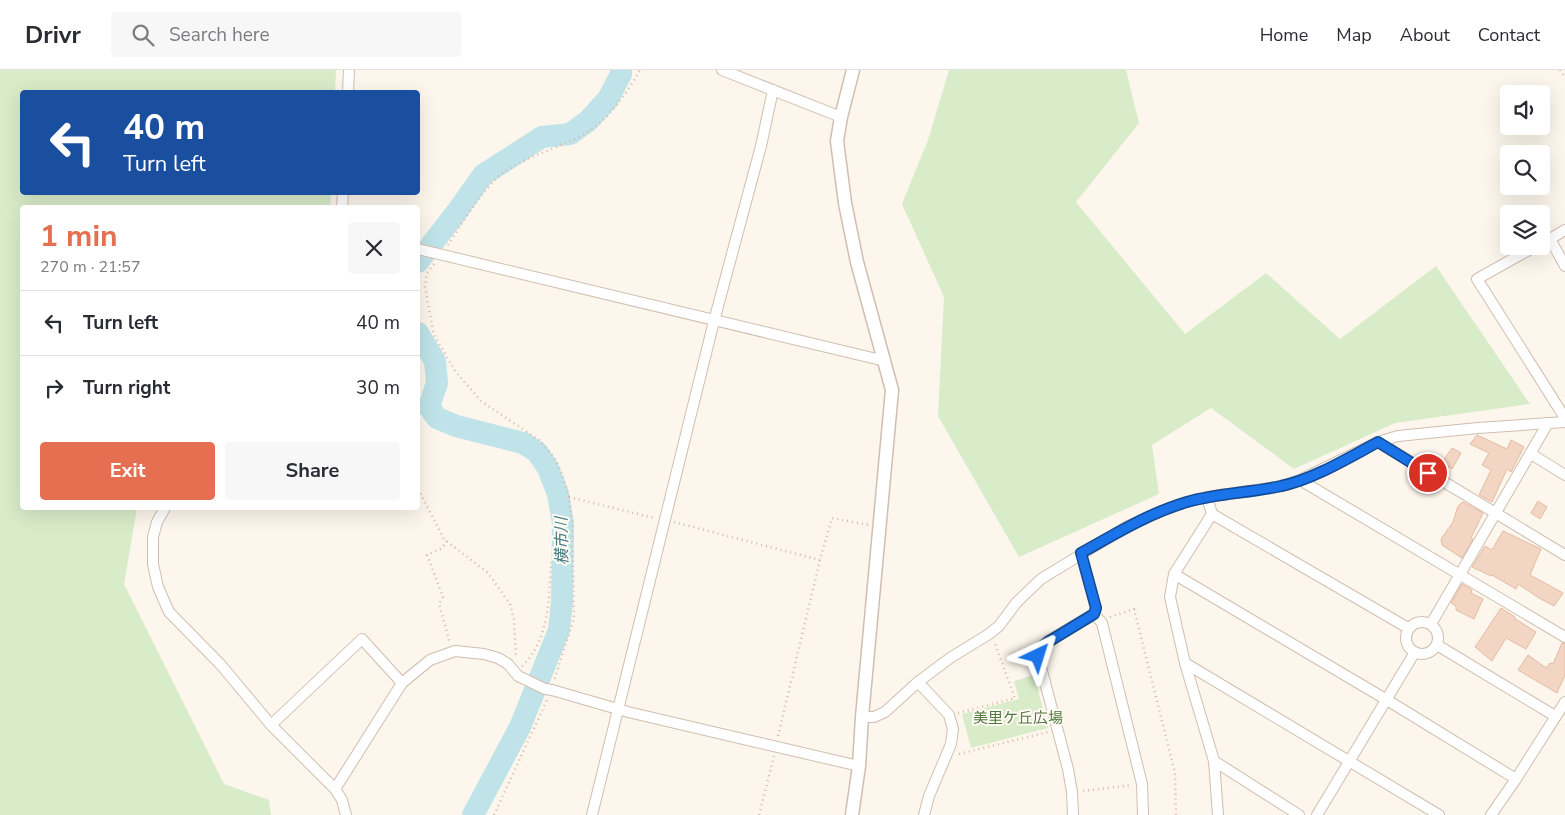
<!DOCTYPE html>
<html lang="en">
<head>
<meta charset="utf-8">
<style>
	body { margin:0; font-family:"Nunito Sans","Noto Sans JP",sans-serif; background:#f7f7f7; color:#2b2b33; height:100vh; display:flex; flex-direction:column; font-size:19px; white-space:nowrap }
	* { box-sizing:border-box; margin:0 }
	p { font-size:16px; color:#7c7c81 }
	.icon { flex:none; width:28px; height:28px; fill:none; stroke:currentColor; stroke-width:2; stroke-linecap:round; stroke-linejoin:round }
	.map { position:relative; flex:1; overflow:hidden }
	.drawer { position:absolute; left:20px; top:135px; width:400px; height:305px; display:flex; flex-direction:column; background:#fff; border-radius:5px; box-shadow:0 5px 20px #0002 }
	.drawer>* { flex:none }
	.hud { position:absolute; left:20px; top:20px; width:400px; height:105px; border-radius:5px; box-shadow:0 5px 20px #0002; background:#1a4fa0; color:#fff; overflow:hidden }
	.fabs { position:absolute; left:1500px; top:15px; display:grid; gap:10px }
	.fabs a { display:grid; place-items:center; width:50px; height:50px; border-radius:5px; background:#fff; box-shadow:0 5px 20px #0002; font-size:25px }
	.pin { position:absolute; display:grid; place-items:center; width:42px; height:42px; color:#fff; margin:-21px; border:2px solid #fff; border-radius:50%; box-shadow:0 1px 5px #0007 }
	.me { position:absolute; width:55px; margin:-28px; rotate:41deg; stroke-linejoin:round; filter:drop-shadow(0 0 4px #0008) }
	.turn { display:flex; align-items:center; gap:18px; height:105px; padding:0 20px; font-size:22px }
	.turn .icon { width:65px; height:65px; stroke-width:2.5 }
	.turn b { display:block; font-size:35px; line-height:42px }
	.round { display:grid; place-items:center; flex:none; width:52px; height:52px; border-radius:5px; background:#f7f7f7 }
	.summary { display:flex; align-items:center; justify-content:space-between; height:85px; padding:0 20px }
	h1 { font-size:30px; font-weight:700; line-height:38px; color:#e76f51 }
	.action { display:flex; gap:10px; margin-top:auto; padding:10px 20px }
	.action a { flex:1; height:58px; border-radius:5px; background:#e76f51; color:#fff; font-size:20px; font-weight:700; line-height:58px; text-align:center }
	.action a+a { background:#f7f7f7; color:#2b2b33 }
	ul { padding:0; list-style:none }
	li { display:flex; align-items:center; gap:15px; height:65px; padding:0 20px; border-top:1px solid #e1e1e2 }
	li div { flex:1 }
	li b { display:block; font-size:19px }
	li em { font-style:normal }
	header { display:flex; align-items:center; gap:30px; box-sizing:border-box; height:70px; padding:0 25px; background:#fff; border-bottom:1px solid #e1e1e2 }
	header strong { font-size:24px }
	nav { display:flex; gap:28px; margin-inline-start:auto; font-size:18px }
	.search { width:350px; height:45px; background:#f7f7f7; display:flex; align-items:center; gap:12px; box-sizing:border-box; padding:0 18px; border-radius:5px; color:#7c7c81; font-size:19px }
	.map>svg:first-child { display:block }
</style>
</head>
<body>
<header>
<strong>Drivr</strong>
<div class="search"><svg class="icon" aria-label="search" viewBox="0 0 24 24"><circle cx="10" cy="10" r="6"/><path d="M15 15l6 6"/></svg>Search here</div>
<nav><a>Home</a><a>Map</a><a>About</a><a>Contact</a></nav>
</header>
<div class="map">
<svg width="1565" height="745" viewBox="0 0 1565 745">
	<rect width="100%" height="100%" fill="#fdf6ec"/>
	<!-- green -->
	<g fill="#d8ecc9">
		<polygon points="0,0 336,0 335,22 22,22 22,122 331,123 330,137 22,138 22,438 137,438 124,514 224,714 269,730 271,745 0,745"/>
		<polygon points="949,0 1126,0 1139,53 1076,132 1185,264 1266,203 1340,269 1436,196 1530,334 1395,353 1294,399 1211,338 1152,375 1159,424 1019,487 938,346 944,227 902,134 928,70"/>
		<polygon points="1034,605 1048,658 971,678 962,644 1019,629 1014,611"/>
	</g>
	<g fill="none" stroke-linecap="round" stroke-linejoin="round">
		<!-- river -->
		<g stroke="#bfe3e8" stroke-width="22">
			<polyline points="418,192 456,143 483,105 542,67 570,64 588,51 608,29 621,4 621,0"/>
			<polyline points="418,263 435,291 437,313 429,337 437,348 456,356 523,373 537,382 548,398 558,424 563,454 562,532 559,560 520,657 473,745"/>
		</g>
	</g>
	<!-- building -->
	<g fill="#f3d5c3" stroke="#e6bba3">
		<polygon points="1477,365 1507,379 1511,370 1524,377 1511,402 1507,399 1492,432 1479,425 1491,400 1482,395 1489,383 1470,374"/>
		<polygon points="1452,378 1461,383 1452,399 1442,392"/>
		<polygon points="1538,431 1547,437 1540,449 1531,443"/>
		<polygon points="1463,432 1483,443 1471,468 1473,469 1462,488 1442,475 1441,469 1453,452 1458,436"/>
		<polygon points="1503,461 1541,479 1530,505 1563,523 1554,536 1539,528 1518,514 1516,519 1492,505 1491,506 1472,497 1485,476 1492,480"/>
		<polygon points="1462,514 1472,520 1471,523 1483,529 1474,549 1456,540 1456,536 1451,533"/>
		<polygon points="1501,538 1515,547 1514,548 1536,562 1526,579 1506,568 1492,591 1475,577"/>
		<polygon points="1562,573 1565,574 1565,605 1557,623 1518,600 1528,585 1546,598 1550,593 1553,594"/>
	</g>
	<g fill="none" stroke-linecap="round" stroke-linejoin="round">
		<!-- minor casing -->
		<g stroke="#d1beb0" stroke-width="12">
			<g id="minor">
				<polyline points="722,0 841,47"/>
				<polyline points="348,22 349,0"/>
				<polyline points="342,138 343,122"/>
				<polyline points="1565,160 1550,169 1565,196"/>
				<polyline points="1536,176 1477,209 1565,348"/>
				<polyline points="418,179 885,291"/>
				<polyline points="1378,372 1565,485"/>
				<polyline points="1531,384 1565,405"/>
				<polyline points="1300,410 1565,567"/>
				<polyline points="1207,427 1212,444 1408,558"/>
				<polyline points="165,438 157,452 153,467 153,494 158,517 169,542 221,595 271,655 335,719 342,730 346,745"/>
				<polyline points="1212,444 1174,504 1387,630 1516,709"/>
				<polyline points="1174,504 1170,527 1185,593 1214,691 1218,745"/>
				<polyline points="1094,544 1102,553 1142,714 1143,745"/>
				<circle cx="1422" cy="568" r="16"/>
				<polyline points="1431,554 1548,353"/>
				<polyline points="1437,575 1555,646"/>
				<polyline points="1185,593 1439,745"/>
				<polyline points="918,612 949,645 953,659 951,674 929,726 924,745"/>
				<polyline points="862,647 874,647 885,642 918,612 950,588 989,564 999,556 1016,533 1041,509 1126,457 1162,441 1186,432 1207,427 1282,416 1300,410 1378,372 1398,366 1478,358 1565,352"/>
				<polyline points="271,655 362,569 402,613"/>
				<polyline points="1214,691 1299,745"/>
				<polyline points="335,719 402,613 430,590 455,581 484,584 498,588 508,594 518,606 545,619 552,620 628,642 859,696"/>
				<polyline points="592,745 714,251 761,76 773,20"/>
				<polyline points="1073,745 1072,722 1068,699 1038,586 1040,578 1048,571 1094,544 1096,538 1081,483"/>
				<polyline points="1317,745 1415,582"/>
				<polyline points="1491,745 1516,709 1565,632"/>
			</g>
		</g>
		<!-- tertiary casing -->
		<g stroke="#d1beb0" stroke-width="15">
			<polyline id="tertiary" points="852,745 859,696 862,647 892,320 857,192 845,133 837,71 841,47 853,0"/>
		</g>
		<!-- path -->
		<g stroke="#d9b8a5" stroke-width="2.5" stroke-dasharray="1 4" stroke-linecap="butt">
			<polyline points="1560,0 1565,7"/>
			<path d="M448,175C460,156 484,118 500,105C528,84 561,79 589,61C609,49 628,21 640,0"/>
			<polyline points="434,194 427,203 425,217 434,265 456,302 481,331 539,370 554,387 562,404 569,427 572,451 574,548 554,611"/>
			<polyline points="418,419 444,469 488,503 510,534 514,550 516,587"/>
			<polyline points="569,427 654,448"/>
			<polyline points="674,452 820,490"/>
			<polyline points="447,471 442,478 427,485 443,527 439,534 450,573"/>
			<polyline points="1110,547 1134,539 1175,703 1176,745"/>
			<path d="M522,596C550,569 549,528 551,492"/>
			<polyline points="958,643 1015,628 995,574"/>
			<polyline points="778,666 820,490 832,448 869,455"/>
			<polyline points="959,684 1048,662"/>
			<polyline points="1083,721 1132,715"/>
			<polyline points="494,745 547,630"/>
			<polyline points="759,745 774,686"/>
		</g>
		<!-- minor -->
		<use href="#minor" stroke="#fff" stroke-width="10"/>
		<!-- tertiary -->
		<use href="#tertiary" stroke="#fff" stroke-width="12"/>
	</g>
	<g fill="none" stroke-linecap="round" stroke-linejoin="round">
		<!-- route casing -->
		<g stroke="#114b97" stroke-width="12">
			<path id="route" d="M1038,586L1040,578L1048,572L1094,544L1096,538L1081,483C1115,464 1149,443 1187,432C1218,423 1250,423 1281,416C1312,410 1350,387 1378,372L1428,403"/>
		</g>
		<!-- route -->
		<use href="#route" stroke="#1a73e8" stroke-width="9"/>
	</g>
	<g text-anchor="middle" stroke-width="4" stroke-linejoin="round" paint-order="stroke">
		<!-- park labels -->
		<g font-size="15" fill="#537a41" stroke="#fffaf3">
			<text x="1018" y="653">美里ケ丘広場</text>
		</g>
		<!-- water labels -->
		<g font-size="16" font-style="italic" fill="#437c86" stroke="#fffaf3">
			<text transform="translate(561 471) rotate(-91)" y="6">横市川</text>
		</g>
	</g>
</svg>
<div class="fabs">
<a><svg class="icon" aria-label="sound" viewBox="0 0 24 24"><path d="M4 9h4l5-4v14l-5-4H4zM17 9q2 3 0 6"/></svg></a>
<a><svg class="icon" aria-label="search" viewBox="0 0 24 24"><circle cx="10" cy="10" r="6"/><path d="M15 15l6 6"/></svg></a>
<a><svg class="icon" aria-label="layers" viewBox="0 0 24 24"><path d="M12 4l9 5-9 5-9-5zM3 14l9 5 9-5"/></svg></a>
</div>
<div class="pin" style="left:1428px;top:403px;background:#d93025"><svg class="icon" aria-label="arrive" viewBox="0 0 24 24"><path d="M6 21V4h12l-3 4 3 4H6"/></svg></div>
<svg class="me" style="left:1038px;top:586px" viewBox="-20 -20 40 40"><path d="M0-17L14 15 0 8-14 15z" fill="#1a73e8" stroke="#fff" stroke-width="4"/></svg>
<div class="hud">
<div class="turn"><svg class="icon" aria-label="left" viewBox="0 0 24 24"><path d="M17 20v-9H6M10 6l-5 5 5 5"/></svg><div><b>40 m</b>Turn left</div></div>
</div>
<section class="drawer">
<div class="summary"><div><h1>1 min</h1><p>270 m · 21:57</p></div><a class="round"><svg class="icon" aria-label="close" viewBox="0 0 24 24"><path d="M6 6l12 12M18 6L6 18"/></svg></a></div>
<ul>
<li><svg class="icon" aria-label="left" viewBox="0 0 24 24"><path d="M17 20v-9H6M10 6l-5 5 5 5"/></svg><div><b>Turn left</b></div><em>40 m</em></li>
<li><svg class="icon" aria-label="right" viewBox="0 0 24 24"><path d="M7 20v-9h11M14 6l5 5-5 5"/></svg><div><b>Turn right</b></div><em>30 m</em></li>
</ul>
<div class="action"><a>Exit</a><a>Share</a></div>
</section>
</div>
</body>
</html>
